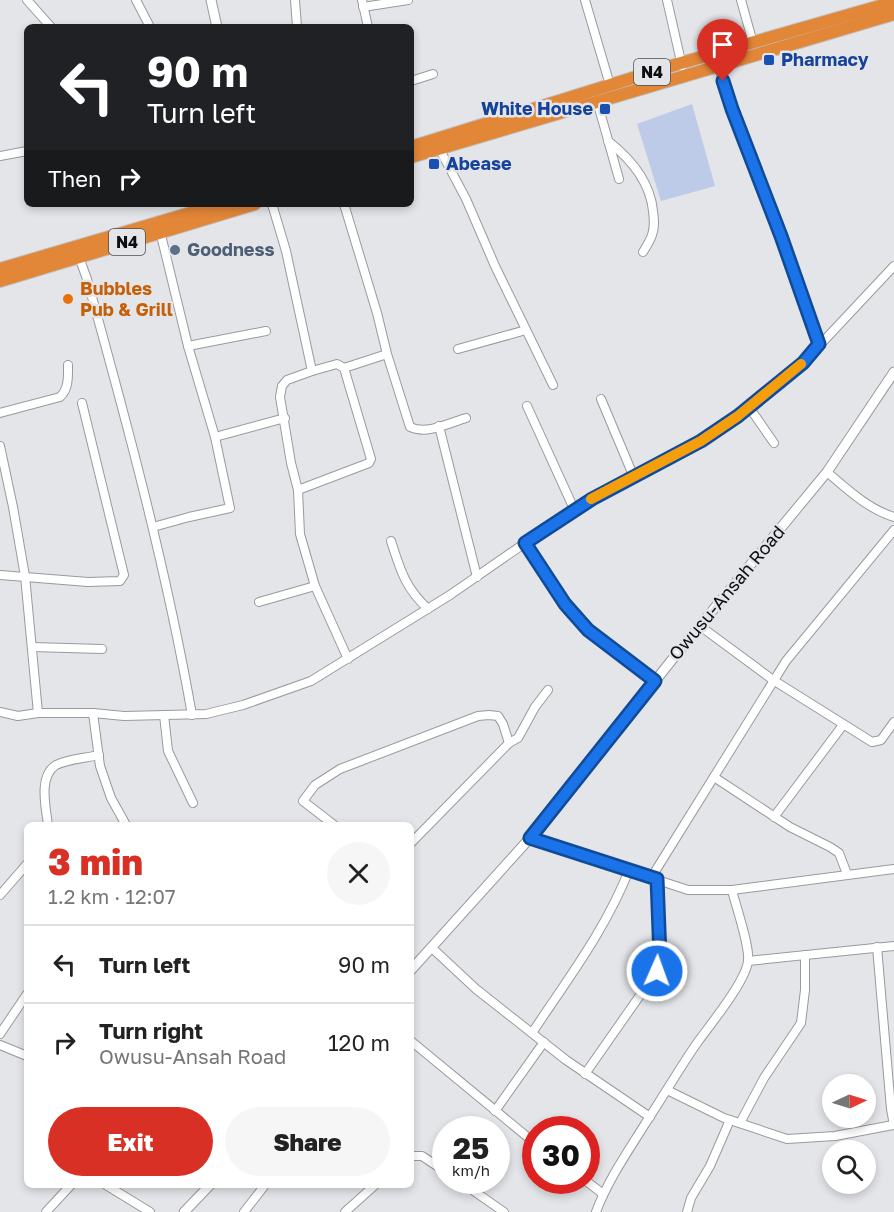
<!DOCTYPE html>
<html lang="en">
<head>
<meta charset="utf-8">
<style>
	body { margin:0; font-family:"Golos Text",sans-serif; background:#f6f6f6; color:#222; height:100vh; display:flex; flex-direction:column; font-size:22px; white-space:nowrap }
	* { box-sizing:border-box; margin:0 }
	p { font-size:20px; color:#767676 }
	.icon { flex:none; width:33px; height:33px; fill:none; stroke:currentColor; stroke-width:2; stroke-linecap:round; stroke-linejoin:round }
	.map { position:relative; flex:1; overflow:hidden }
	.details { position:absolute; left:24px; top:822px; width:390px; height:366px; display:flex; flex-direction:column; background:#fff; border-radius:9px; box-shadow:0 3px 9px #0003 }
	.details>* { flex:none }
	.top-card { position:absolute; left:24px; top:24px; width:390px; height:183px; border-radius:9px; box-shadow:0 3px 9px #0003; background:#202124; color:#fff; overflow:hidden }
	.needle { width:39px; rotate:86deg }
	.tools { position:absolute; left:822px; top:1074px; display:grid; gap:12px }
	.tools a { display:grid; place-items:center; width:54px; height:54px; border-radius:50%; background:#fff; box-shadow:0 3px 9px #0003; font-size:30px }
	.speed { position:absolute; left:432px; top:1116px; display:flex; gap:12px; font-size:30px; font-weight:700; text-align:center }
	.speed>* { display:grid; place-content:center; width:78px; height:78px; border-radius:50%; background:#fff; box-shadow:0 3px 9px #0003; line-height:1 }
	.speed small { font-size:15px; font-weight:400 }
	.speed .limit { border:9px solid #d22; background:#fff; color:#111 }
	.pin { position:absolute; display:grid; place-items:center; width:51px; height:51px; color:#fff; margin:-62px -26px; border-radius:50% 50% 50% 0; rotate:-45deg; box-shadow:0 0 6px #0007 }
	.pin .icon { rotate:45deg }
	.me { position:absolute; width:66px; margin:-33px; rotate:2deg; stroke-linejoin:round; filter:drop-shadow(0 0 4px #0008) }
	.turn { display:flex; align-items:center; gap:21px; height:126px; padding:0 24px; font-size:27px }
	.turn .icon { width:78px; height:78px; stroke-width:2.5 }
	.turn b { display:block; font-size:42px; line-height:51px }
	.then { display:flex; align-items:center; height:57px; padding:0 24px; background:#0003; gap:12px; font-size:22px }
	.round { display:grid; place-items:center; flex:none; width:63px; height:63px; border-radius:32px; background:#f6f6f6 }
	.head { display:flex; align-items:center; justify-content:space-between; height:102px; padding:0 24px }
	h1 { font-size:36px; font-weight:800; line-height:45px; color:#d93025 }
	.action { display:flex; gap:12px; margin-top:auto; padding:12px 24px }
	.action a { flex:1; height:69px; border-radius:36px; background:#d93025; color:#fff; font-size:24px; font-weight:800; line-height:69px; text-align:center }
	.action a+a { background:#f6f6f6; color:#222 }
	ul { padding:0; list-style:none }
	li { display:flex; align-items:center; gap:18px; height:78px; padding:0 24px; border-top:2px solid #e0e0e0 }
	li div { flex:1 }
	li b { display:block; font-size:22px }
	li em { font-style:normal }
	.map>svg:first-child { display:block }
</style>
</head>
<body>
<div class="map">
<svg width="894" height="1212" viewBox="0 0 894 1212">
	<rect width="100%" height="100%" fill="#e3e5e9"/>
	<!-- green -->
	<polygon fill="#bdcae8" points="692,104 715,186 661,201 637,124"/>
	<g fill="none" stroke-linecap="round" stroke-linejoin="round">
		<!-- minor casing -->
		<g stroke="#989a9e" stroke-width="10">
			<g id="minor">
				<polyline points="27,0 51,27"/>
				<polyline points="136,0 150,27"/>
				<polyline points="295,0 297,27"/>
				<polyline points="362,0 368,27"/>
				<polyline points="585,0 610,85"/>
				<polyline points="667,0 682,66"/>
				<polyline points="741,0 753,43"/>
				<polyline points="363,7 408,0"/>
				<polyline points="719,67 731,109 781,236 819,344"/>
				<polyline points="411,81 433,74"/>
				<polyline points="597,101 619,179"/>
				<path d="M608,141C631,159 650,181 653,211C654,219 655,227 652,235C650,241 646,247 643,252"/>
				<polyline points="439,148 466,199 495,266 553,385"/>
				<polyline points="0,156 27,151"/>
				<polyline points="272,204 286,251 312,371 287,380 282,386 280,397 291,463 298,490 300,534 315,586 348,659"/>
				<path d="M79,257L87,279C127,423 166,567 192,715"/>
				<polyline points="188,346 266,331"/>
				<polyline points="458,349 526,330"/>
				<path d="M387,354L410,427C427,435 449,423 466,418"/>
				<polyline points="344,368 387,354 377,313 344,204"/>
				<polyline points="601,399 633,475"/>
				<polyline points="527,406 574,509"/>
				<polyline points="749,407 774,443"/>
				<path d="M0,413L60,397C69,389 68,376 68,365"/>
				<polyline points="439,426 477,577"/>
				<polyline points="215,437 285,418"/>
				<polyline points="0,446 13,507 25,576 38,713"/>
				<path d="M827,472C847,489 868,509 894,517"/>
				<polyline points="298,490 369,463 371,459 344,368 337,364 312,371"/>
				<polyline points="153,527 189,517 230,508 215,437 188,346 160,231"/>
				<path d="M391,541C400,569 405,588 428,609"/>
				<polyline points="525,543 565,604 588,630 655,681"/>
				<polyline points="0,575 88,582 120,581 124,575 82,403"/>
				<polyline points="259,602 315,586"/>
				<polyline points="700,626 773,680 872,742 881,740 894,722"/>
				<polyline points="32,647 102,649"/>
				<polyline points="0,712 18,716 38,713 93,713 124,716 206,714 243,705 311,681 450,595 574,509 633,475 701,440 738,416 803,363 894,266"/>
				<polyline points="93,713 100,766 111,798 126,825"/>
				<polyline points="164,715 168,751 193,803"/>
				<polyline points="714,777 790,827 830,847 839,853 847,874"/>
				<polyline points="774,817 843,725"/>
				<path d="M48,825C46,808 38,776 56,765C68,759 86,758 99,755"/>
				<polyline points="334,825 303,801 315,785 340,769 478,716 489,715 498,716 503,724 509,743"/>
				<polyline points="530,838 688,890 732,890 894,869"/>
				<polyline points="411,843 509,743 518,738 535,707 548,690"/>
				<polyline points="651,878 786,661 894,530"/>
				<polyline points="0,895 27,864"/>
				<polyline points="877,947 891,1109 894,1125"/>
				<polyline points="432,948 476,989 566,1060 650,1117"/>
				<polyline points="748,961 894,946"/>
				<path d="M532,1033C567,980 606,929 629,870"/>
				<polyline points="0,1034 27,994"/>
				<polyline points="411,1041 536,1144"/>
				<polyline points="0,1045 27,1056"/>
				<polyline points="585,1074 657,971 660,957 657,880"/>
				<polyline points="667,1090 724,1118 787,1139 835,1136 893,1125"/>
				<polyline points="495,1111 544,1042"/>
				<polyline points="740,1123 764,1078 801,1023 805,990 805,955"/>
				<polyline points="411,1156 422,1156 446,1172"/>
				<polyline points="458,1180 504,1212"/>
				<polyline points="585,1180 603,1194"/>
				<polyline points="106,1185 150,1212"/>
				<polyline points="46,1212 71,1185"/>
				<polyline points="244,1212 265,1185"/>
				<polyline points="345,1212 375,1185"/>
				<path d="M596,1212C608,1180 627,1153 645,1124C663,1097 679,1069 697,1043C710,1025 746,981 748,961C750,946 736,907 732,890"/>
				<polyline points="687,1212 691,1198 710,1166 730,1120"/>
			</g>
		</g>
		<!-- tertiary casing -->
		<g stroke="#989a9e" stroke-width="11">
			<g id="tertiary">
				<polyline points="211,0 217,27"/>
				<polyline points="411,970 530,838 675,656 827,472 894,372"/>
				<polyline points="184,1212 210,1185"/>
			</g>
		</g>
		<!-- trunk casing -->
		<g stroke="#c0c0c1" stroke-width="14">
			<g id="trunk">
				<polyline points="411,147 681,63 894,2"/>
				<polyline points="411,157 894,14"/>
				<polyline points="0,269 221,204"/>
				<polyline points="0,281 255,204"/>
			</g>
		</g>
		<!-- minor -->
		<use href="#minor" stroke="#fff" stroke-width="8"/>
		<!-- tertiary -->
		<use href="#tertiary" stroke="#fff" stroke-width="9"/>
		<!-- trunk -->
		<use href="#trunk" stroke="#e28638" stroke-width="12"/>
	</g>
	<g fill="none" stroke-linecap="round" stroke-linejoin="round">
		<!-- route casing -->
		<g stroke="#114b97" stroke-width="15">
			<polyline id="route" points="657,971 660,957 657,879 530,838 655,681 588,630 565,604 525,543 592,499 701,441 738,416 803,363 819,344 781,236 732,109 723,81"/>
		</g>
		<!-- route -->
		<use href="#route" stroke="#1a73e8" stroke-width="10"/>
		<!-- slow -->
		<polyline stroke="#f59e0b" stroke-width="10" points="591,499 701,441 738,416 801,364"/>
	</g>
	<!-- markers -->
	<g fill="#1a4fb4" stroke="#e3e5e9" stroke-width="2">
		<rect x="763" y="54" width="12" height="12" rx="3"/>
		<rect x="599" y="103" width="12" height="12" rx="3"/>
		<rect x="428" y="158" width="12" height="12" rx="3"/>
	</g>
	<circle fill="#5c6f8a" stroke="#e3e5e9" stroke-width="2" cx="175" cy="250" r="6"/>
	<circle fill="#e8710a" stroke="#e3e5e9" stroke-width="2" cx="68" cy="299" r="6"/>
	<g text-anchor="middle" stroke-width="5" stroke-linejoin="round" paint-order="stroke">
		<!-- shield labels -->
		<g fill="#e3e5e9" stroke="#4e4e51" stroke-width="1.5">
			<rect x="634" y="59" width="36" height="26" rx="4.5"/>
			<rect x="109" y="229" width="36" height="26" rx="4.5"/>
		</g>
		<g font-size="16" font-weight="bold" fill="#0e0e10">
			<text x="652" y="78">N4</text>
			<text x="127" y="248">N4</text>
		</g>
		<!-- transit labels -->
		<g font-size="18" font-weight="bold" fill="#164399" stroke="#e3e5e9" text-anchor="start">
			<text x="781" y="66">Pharmacy</text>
			<text x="593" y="115" text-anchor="end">White House</text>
			<text x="446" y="170">Abease</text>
		</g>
		<!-- service labels -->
		<g font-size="18" font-weight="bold" fill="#4e5e75" stroke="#e3e5e9" text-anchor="start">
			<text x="187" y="256">Goodness</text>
		</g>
		<!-- food labels -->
		<g font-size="18" font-weight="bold" fill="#c56008" stroke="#e3e5e9" text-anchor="start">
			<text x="80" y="295">Bubbles<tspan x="80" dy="21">Pub &amp; Grill</tspan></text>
		</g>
		<!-- street labels -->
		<g font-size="18" fill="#0e0e10" stroke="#e3e5e9">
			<text transform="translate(727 593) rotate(-50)" y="6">Owusu-Ansah Road</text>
		</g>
	</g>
</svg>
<div class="tools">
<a><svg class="needle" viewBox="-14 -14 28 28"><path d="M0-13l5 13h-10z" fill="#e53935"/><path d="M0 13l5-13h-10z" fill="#767676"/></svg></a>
<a><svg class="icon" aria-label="search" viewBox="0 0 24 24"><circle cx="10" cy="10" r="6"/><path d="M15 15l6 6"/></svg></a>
</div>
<div class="speed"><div>25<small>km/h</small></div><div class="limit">30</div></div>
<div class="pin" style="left:723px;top:81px;background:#d93025"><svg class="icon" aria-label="arrive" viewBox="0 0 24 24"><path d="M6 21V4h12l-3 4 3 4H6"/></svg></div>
<svg class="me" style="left:657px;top:971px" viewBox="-20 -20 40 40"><circle r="17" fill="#1a73e8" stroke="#fff" stroke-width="3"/><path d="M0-11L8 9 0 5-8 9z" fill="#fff"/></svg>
<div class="top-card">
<div class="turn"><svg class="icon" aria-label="left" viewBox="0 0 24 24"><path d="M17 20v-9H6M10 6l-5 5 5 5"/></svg><div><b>90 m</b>Turn left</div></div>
<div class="then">Then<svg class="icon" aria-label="right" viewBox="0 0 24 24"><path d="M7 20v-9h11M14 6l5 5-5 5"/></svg></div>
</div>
<section class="details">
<div class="head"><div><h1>3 min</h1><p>1.2 km · 12:07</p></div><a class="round"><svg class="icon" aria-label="close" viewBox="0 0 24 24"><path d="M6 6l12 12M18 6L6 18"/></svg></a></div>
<ul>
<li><svg class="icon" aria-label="left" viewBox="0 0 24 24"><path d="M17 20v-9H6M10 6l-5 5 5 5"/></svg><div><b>Turn left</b></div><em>90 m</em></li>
<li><svg class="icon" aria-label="right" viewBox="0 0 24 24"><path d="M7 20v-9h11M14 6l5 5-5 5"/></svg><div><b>Turn right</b><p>Owusu-Ansah Road</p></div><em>120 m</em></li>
</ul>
<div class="action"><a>Exit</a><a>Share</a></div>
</section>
</div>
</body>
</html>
